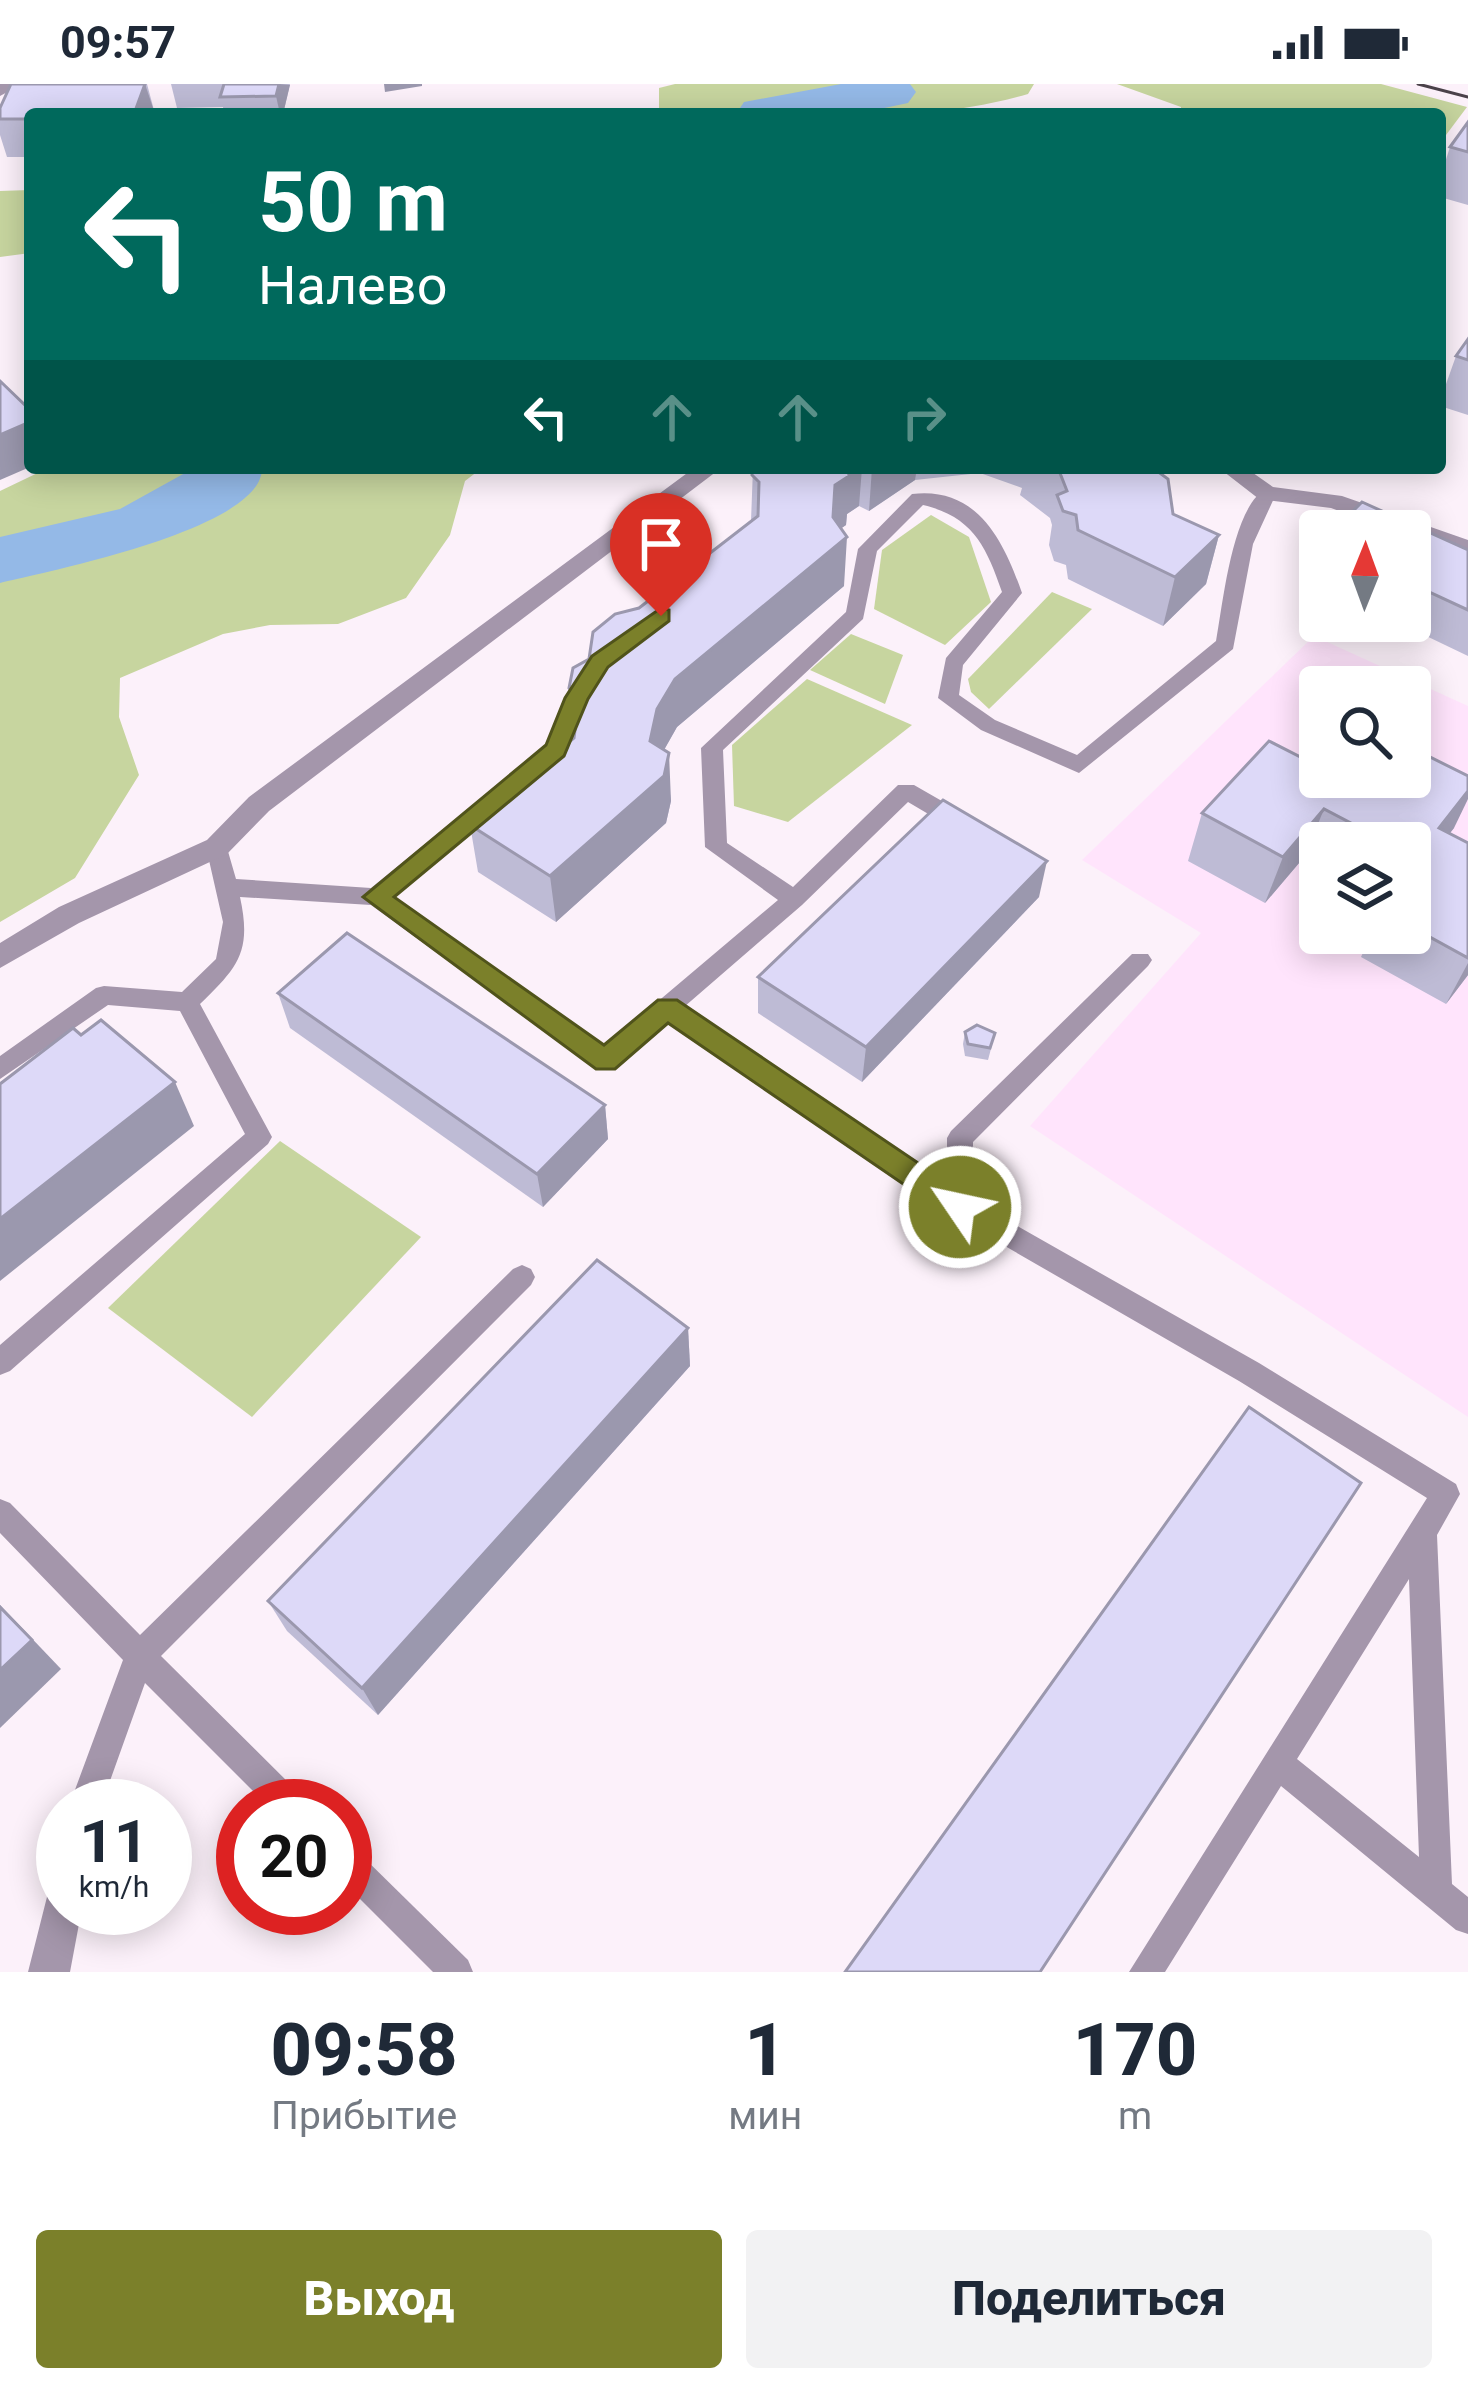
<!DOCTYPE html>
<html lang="ru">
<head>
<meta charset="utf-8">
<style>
	body { margin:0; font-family:Roboto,sans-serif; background:#f2f2f3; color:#1f2937; height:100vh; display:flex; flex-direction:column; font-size:45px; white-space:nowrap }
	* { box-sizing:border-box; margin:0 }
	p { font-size:39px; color:#747a83 }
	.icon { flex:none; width:66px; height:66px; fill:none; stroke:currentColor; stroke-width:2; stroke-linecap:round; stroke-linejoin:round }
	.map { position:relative; height:1888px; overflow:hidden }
	.details { display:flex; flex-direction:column; background:#fff; flex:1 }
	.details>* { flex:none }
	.top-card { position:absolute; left:24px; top:24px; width:1422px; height:366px; border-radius:12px; box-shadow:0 6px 30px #0003; background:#00695c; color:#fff; overflow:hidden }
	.needle { width:78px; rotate:1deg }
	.tools { position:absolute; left:1299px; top:426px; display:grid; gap:24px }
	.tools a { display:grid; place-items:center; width:132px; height:132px; border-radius:12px; background:#fff; box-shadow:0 6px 30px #0003; font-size:60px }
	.speed { position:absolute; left:36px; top:1695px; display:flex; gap:24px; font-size:60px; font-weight:700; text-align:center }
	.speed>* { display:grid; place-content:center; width:156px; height:156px; border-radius:50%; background:#fff; box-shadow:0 6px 30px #0003; line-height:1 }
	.speed small { font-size:30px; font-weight:400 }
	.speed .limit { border:18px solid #d22; background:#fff; color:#111 }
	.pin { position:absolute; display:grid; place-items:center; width:102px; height:102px; color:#fff; margin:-123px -51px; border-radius:50% 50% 50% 0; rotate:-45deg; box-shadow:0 0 12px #0007 }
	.pin .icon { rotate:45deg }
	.me { position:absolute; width:132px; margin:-66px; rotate:304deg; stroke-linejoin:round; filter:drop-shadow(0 0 9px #0008) }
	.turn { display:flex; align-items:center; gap:42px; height:252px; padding:0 36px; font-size:54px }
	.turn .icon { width:156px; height:156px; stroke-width:2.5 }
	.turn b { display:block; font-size:84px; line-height:102px }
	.lanes { display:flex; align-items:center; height:114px; padding:0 36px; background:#0003; justify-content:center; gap:60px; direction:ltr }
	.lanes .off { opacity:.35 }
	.eta { display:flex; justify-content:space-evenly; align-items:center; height:204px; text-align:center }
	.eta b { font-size:72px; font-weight:800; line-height:84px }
	.action { display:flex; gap:24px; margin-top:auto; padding:24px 36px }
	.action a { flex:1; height:138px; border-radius:12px; background:#7b802a; color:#fff; font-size:48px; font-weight:800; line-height:138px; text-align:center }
	.action a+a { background:#f2f2f3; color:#1f2937 }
	.status { display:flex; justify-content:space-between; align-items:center; height:84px; padding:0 60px; background:#fff; direction:ltr }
	.status svg { height:33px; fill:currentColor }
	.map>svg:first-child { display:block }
</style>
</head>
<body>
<div class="status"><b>09:57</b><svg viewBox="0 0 49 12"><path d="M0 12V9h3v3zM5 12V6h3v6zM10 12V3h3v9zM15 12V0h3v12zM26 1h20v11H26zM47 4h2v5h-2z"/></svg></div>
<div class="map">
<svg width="1468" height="1888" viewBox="0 0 1468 1888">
	<rect width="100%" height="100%" fill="#fcf1fa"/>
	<!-- built -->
	<path fill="#ffe4fc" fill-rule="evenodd" d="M1314,552L1468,622V1333L1030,1042L1201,849L1082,776ZM1320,603H1410V693H1320ZM1320,759H1410V849H1320Z"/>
	<!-- green -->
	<g fill="#c7d59f">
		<path d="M675,0H1034L1028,10C910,44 781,30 659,30V4Z"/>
		<polygon points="1117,0 1381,0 1467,23 1440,59 1440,30 1181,30 1181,23"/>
		<polygon points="30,106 30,169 0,173 0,107"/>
		<polygon points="48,384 482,384 465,397 450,451 406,514 338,540 270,541 223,550 120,594 119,633 139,691 75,794 0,838 0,407"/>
		<polygon points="931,431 969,453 991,518 945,561 874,525 882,466"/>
		<polygon points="1052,508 1092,525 989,625 971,608 968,595"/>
		<polygon points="851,550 903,571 885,620 810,586"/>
		<polygon points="807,595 912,641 788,738 734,722 732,661"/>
		<polygon points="280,1057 421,1153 252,1333 108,1224"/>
	</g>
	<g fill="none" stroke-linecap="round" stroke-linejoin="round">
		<!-- river -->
		<g fill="#94b9e7" fill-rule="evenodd">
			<polygon points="841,0 910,0 916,8 908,19 856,30 736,30 744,18"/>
			<path d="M194,384H262C263,445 49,487 0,499V453L120,425Z"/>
		</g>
		<!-- lane -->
		<g fill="#a496ab" fill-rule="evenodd">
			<path d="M1267,404L1276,410L1253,460L1233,565L1079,689L981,646L938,614L946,574L1002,508C986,462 973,433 923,421L877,467L863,535L723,666L727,759L793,803L898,701H914L968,732L971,738L960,746L952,744L908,718L802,821L684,923L947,1100V1054L951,1047L1132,870H1148L1152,876L1148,882L973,1058V1117L1259,1279L1456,1400L1460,1410L1437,1451L1452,1800L1468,1813V1850L1456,1846L1281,1702L1165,1888H1129L1427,1414L1239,1297L951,1131L668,937L614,984H596L371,821L240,813C252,868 238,883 200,920L272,1053L268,1060L10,1287L0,1291V1261L245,1050L180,927L108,921L0,995V972L96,904L104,902L182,908L216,875L223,838L206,763L209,757H225L236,795L371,804L547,661L580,592H594L597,597L564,671L392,813L604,963L778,816L705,763L701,664L846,528L858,465L912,410C978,402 1004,458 1022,509L963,581L959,611L995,636L1077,671L1216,557C1223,520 1232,422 1267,404ZM1409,1495L1419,1773L1297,1675Z"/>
			<polygon points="522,1181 531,1185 535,1193 531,1201 161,1572 301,1711 306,1722 268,1722 145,1599 101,1722 69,1722 123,1576 0,1449 0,1415 10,1419 140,1551 513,1185"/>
			<polygon points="345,1761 356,1766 468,1876 473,1888 433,1888 345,1800"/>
		</g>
		<!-- street -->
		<g fill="#a496ab" fill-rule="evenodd">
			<polygon points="0,0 22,0 0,12"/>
			<polygon points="694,384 721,384 269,727 227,770 79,839 0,884 0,859 59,823 207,756 249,713"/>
			<polygon points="1219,384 1246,384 1273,403 1342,412 1468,456 1468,473 1410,453 1410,447 1394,447 1331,424 1259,415"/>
			<polygon points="63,1799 63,1824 82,1824 70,1888 28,1888 49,1805"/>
		</g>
		<!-- tram -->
		<polyline stroke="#4b424a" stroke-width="3" points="1418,0 1468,13"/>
	</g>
	<!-- wall -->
	<g fill="#bebbd5">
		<polygon points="11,0 147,0 155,30 30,30 30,73 7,73 0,51 0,24"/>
		<polygon points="171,0 290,0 283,30 224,30 223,23 177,24"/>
		<polygon points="1468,38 1468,121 1440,113 1440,94 1450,63"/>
		<polygon points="1468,255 1468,331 1440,322 1440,317 1456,272"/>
		<polygon points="753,384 1153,384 1173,430 1219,451 1206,500 1163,542 1068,495 1066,481 1054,477 1049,461 1052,441 1050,434 1020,411 1022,404 980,389 915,396 869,427 859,422 847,430 846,441 841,444 844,502 677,643 664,666 671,717 666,739 556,838 478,788 470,741 574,654 569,604 589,575 639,524 751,437"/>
		<polygon points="1410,447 1468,466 1468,572 1395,537 1410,537"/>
		<polygon points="1320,465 1320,501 1310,496"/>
		<polygon points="1355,701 1454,744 1449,750 1468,759 1468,891 1446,920 1361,873 1372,849 1410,849 1410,759 1320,759 1320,780 1305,772 1265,819 1188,777 1202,729"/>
		<polygon points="1039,813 862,998 758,929 758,893"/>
		<polygon points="278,909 605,1021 608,1055 543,1123 290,944"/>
		<polygon points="965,948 992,961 988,976 965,972 963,960"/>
		<polygon points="688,1244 690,1282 378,1631 287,1547 268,1517"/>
	</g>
	<!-- shaded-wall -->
	<g fill="#9b98ae">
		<polygon points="145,0 155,30 134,30"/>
		<polygon points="279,0 290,1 283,30 280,30 276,12"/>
		<polygon points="384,0 422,0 422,2 385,8"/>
		<polygon points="30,338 30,383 0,396 0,351"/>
		<polygon points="847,384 862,384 859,422 847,430 846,441 832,451 847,453 844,502 677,643 660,673 669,669 671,717 666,739 556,838 550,792 650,657 657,625 675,595"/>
		<polygon points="872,384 917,384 915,396 869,427"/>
		<polygon points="1219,451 1206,500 1163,542 1175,493"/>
		<polygon points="1468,707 1468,715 1454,744 1417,791 1439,744"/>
		<polygon points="1324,725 1305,772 1265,819 1283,773"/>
		<polygon points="1047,777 1039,813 862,998 866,963"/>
		<polygon points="1468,879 1468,891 1446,920"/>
		<polygon points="175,998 194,1042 0,1197 0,1135"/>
		<polygon points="605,1021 608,1055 543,1123 537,1090"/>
		<polygon points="688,1244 690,1282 378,1631 362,1604"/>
		<polygon points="0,1521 61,1585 0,1644"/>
	</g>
	<!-- building -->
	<g fill="#ddd9f8" stroke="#9b98ae" stroke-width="3">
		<polygon points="11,0 145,0 134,30 30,30 30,35 0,35 0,24"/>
		<polygon points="224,0 279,0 276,12 220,13"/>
		<polygon points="1019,26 1023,30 999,30"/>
		<polygon points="1468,38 1468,68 1450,63"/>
		<polygon points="1468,255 1468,276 1456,272"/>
		<polygon points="0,297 30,326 30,338 0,351"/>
		<polygon points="753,384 848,384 849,392 835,401 833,433 847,453 675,595 657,625 650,657 669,669 664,692 550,792 470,741 574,654 579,615 569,604 573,584 589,575 593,548 615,530 639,524 758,432 759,398 752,391"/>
		<polygon points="1058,384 1153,384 1168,395 1173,430 1219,451 1175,493 1078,446 1076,431 1063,427 1057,411 1067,407"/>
		<polygon points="1362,418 1468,466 1468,526 1410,499 1410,447 1333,447"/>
		<polygon points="1269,657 1320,683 1320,693 1340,693 1355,701 1361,693 1410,693 1410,663 1468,692 1468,707 1439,744 1468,759 1468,874 1410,842 1410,792 1422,776 1410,770 1410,759 1389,759 1324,725 1283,773 1202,729"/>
		<polygon points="943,716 1047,777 866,963 758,893"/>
		<polygon points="347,849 605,1021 537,1090 278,909"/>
		<polygon points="101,936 175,998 0,1135 0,1000 73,944 81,951"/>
		<polygon points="977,941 995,949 990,964 968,960 965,948"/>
		<polygon points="597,1176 688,1244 362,1604 268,1517"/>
		<polygon points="1249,1323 1361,1399 1040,1888 845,1888"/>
		<polygon points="0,1523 32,1556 0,1586"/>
	</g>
	<!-- route -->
	<polygon fill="#7b802a" stroke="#50531b" stroke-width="3" points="661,524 669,526 669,537 608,583 588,615 564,672 394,813 604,961 658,916 677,916 970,1114 975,1123 970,1132 960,1136 950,1132 668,939 615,985 596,985 363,813 546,661 565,614 592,572"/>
</svg>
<div class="tools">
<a><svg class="needle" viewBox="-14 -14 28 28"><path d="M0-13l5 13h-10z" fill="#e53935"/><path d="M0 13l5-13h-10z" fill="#747a83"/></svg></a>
<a><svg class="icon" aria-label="search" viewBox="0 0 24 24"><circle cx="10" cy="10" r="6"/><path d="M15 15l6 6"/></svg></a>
<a><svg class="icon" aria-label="layers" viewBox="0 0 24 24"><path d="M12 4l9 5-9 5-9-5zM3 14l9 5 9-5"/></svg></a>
</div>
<div class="speed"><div>11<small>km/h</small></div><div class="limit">20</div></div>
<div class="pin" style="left:661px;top:532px;background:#d93025"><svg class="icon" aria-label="arrive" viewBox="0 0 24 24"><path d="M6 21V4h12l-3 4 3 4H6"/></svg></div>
<svg class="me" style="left:960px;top:1123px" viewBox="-20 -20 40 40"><circle r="17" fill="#7b802a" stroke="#fff" stroke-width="3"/><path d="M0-11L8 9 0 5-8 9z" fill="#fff"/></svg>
<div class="top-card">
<div class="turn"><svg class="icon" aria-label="left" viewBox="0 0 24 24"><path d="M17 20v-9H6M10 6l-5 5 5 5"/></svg><div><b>50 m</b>Налево</div></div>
<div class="lanes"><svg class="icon" aria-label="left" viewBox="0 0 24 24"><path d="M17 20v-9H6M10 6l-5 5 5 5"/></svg><svg class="icon off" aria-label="ahead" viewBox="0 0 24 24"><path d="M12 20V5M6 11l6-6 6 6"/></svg><svg class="icon off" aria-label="ahead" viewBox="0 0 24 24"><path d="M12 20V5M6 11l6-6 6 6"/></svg><svg class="icon off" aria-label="right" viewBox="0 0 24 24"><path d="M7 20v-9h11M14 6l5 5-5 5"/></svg></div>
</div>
</div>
<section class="details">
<div class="eta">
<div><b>09:58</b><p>Прибытие</p></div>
<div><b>1</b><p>мин</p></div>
<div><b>170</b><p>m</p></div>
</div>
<div class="action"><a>Выход</a><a>Поделиться</a></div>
</section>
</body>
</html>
